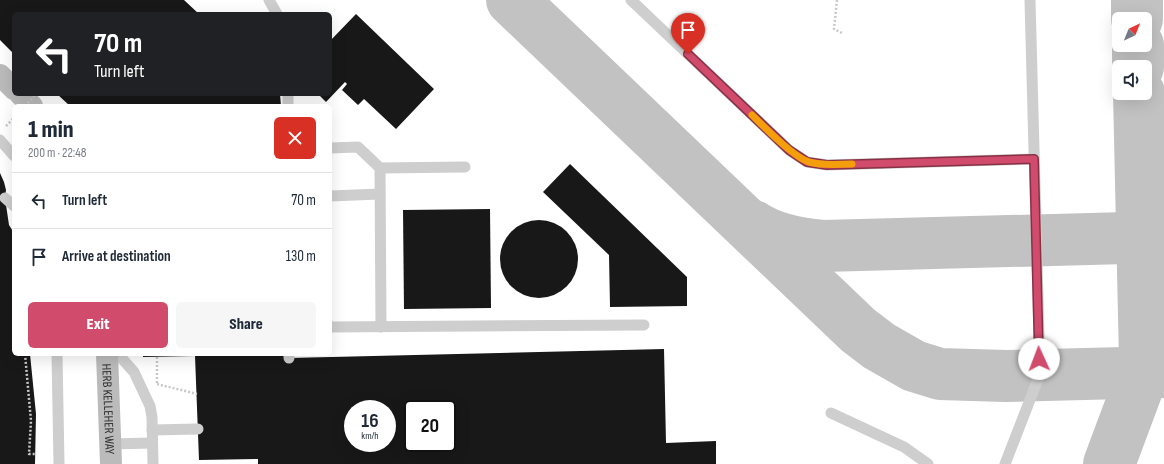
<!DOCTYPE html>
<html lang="en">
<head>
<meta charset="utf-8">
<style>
	body { margin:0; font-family:"Sofia Sans Condensed",sans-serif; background:#f6f6f7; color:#1f2937; height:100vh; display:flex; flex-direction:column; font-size:15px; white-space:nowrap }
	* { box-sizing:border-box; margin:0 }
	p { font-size:13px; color:#747a83 }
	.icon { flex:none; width:22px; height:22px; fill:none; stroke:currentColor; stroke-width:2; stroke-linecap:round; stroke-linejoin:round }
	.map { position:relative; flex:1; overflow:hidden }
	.details { position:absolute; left:12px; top:104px; width:320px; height:252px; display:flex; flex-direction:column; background:#fff; border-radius:6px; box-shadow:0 4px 16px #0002 }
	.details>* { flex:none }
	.top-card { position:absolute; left:12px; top:12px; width:320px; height:84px; border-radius:6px; box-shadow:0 4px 16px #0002; background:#202124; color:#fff; overflow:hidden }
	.needle { width:26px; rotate:43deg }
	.tools { position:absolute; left:1112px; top:12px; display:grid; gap:8px }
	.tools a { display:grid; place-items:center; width:40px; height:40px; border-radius:6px; background:#fff; box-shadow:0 4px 16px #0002; font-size:20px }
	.speed { position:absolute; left:344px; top:400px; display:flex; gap:8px; font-size:20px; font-weight:700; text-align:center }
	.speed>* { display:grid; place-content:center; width:52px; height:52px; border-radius:50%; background:#fff; box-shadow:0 4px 16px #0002; line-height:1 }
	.speed small { font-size:10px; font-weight:400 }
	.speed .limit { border:2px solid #111; border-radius:6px; background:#fff; color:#111 }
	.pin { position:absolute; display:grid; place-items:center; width:34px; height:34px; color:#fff; margin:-41px -17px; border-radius:50% 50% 50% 0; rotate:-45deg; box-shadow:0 0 4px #0007 }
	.pin .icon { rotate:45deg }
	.me { position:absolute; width:44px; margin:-22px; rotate:358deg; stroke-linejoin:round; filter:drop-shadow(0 0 3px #0008) }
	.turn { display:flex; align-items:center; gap:14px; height:84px; padding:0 16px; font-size:18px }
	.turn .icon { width:52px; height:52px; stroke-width:2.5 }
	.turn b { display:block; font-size:28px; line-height:34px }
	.round { display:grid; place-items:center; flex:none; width:42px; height:42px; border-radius:6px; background:#f6f6f7 }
	.headline { display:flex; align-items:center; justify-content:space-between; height:68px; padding:0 16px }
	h1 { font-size:24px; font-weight:800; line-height:30px }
	.cta { display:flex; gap:8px; margin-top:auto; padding:8px 16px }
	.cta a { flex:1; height:46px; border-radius:6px; background:#d14b6c; color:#fff; font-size:16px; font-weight:800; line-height:46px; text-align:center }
	.cta a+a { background:#f6f6f7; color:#1f2937 }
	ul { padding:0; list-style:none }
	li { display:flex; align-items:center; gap:12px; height:56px; padding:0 16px; border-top:1px solid #e0e1e3 }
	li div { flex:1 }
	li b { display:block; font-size:15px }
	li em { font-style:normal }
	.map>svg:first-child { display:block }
</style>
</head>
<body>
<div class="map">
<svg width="1164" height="464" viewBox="0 0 1164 464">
	<rect width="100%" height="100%" fill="#fff"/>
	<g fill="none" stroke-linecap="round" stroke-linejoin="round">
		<!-- taxiway -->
		<g stroke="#c2c2c2" stroke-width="52">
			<polyline points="512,0 858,330 879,346 914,366 940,374 1006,376 1164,372"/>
			<polyline points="1137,0 1137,19"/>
			<polyline points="1138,45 1138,67"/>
			<path d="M753,226C774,240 799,244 823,246L1164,237"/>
			<polyline points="1109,464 1140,381 1145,359 1139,93"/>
		</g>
	</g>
	<!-- building -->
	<g fill="#181818" fill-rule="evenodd">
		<polygon points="0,0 184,0 199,14 46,14 45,13 44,14 14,14 14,54 0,40"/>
		<polygon points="356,14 434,89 396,129 364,99 358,105 342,90 347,84 345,82 326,102 318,94 330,94 330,41"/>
		<polygon points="57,94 280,94 281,106 70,106"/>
		<polygon points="570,164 687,277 687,306 610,307 609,255 543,192"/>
		<polygon points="0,173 4,182 6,190 5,198 9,225 14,233 14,354 30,354 36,414 35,464 0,464"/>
		<polygon points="490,209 491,308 404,309 403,210"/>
		<circle cx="539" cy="259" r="39"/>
		<path d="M664,349L666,443L716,441V464H258V459L199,460L195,356L143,357V354H289V358ZM353,409H387V443H353ZM413,409H447V443H413Z"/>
	</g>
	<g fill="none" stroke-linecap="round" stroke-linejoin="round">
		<!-- path -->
		<g stroke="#c8c8c8" stroke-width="2.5" stroke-dasharray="2 2" stroke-linecap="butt">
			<polyline points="837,0 834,29 842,33"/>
			<polyline points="6,126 14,118"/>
			<polyline points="25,354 31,421 29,454 35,454"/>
			<polyline points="157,357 157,383"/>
			<polyline points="157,384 197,394"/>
		</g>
		<!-- service -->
		<g stroke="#cecece" stroke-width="11">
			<polyline points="269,0 277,14"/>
			<polyline points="631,0 789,150 807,162 827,165 1034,159"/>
			<polyline points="288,106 288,94"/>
			<polyline points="0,140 14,156"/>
			<polyline points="330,148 358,147 380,168 381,327"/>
			<polyline points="380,168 465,167"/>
			<polyline points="330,196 380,194"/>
			<polyline points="5,198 14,206"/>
			<polyline points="330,327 644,325"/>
			<polyline points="57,354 59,464"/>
			<polyline points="118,354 134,372 150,406 152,417 153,464"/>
			<polyline points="289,354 289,358"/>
			<polyline points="831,413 904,447 928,464"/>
			<polyline points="152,430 198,429"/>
			<polyline points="110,444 152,443"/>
			<polyline points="1005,464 1040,374 1030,0"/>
		</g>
		<!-- secondary -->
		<g stroke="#bbb" stroke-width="22">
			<polyline points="0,75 14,89"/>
			<polyline points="20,94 32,106"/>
			<path id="s1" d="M107,354L111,464"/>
		</g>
		<!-- path-bridge -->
		<polyline stroke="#c8c8c8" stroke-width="2.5" stroke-dasharray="2 2" stroke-linecap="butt" points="25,106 36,94"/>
	</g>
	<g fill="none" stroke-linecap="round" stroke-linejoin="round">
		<!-- route casing -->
		<g stroke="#883146" stroke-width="10">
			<polyline id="route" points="688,54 789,150 807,162 827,165 1034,159 1039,359"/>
		</g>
		<!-- route -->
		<use href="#route" stroke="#d14b6c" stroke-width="7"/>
		<!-- slow -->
		<path stroke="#f59e0b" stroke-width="7" d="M752,115C764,127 794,158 809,162C823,166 838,164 852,164"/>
	</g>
	<g text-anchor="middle" stroke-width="4" stroke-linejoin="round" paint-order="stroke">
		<!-- street labels -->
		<g font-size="13" fill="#313131" stroke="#fff">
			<text dy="5" stroke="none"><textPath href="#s1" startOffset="55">HERB KELLEHER WAY</textPath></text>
		</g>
	</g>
</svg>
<div class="tools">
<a><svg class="needle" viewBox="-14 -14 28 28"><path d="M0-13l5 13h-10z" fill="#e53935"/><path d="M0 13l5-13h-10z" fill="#747a83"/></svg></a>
<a><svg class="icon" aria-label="sound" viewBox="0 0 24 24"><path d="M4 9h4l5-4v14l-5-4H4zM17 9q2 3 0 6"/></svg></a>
</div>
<div class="speed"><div>16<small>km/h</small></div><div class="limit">20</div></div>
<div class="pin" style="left:688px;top:54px;background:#d93025"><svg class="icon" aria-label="arrive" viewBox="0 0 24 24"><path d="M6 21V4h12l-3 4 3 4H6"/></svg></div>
<svg class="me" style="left:1039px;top:359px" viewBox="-20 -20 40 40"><circle r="19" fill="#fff"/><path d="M0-13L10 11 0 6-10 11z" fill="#d14b6c"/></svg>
<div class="top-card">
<div class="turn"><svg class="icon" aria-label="left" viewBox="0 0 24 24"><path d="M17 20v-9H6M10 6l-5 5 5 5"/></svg><div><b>70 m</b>Turn left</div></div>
</div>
<section class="details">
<div class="headline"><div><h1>1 min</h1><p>200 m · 22:48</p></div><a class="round" style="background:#d93025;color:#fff"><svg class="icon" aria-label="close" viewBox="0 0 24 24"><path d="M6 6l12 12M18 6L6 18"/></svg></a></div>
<ul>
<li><svg class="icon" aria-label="left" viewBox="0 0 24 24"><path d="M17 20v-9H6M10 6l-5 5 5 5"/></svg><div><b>Turn left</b></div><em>70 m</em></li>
<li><svg class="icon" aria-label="arrive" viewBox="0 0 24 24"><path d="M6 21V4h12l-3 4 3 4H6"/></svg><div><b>Arrive at destination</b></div><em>130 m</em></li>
</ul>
<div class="cta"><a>Exit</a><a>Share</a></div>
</section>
</div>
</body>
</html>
